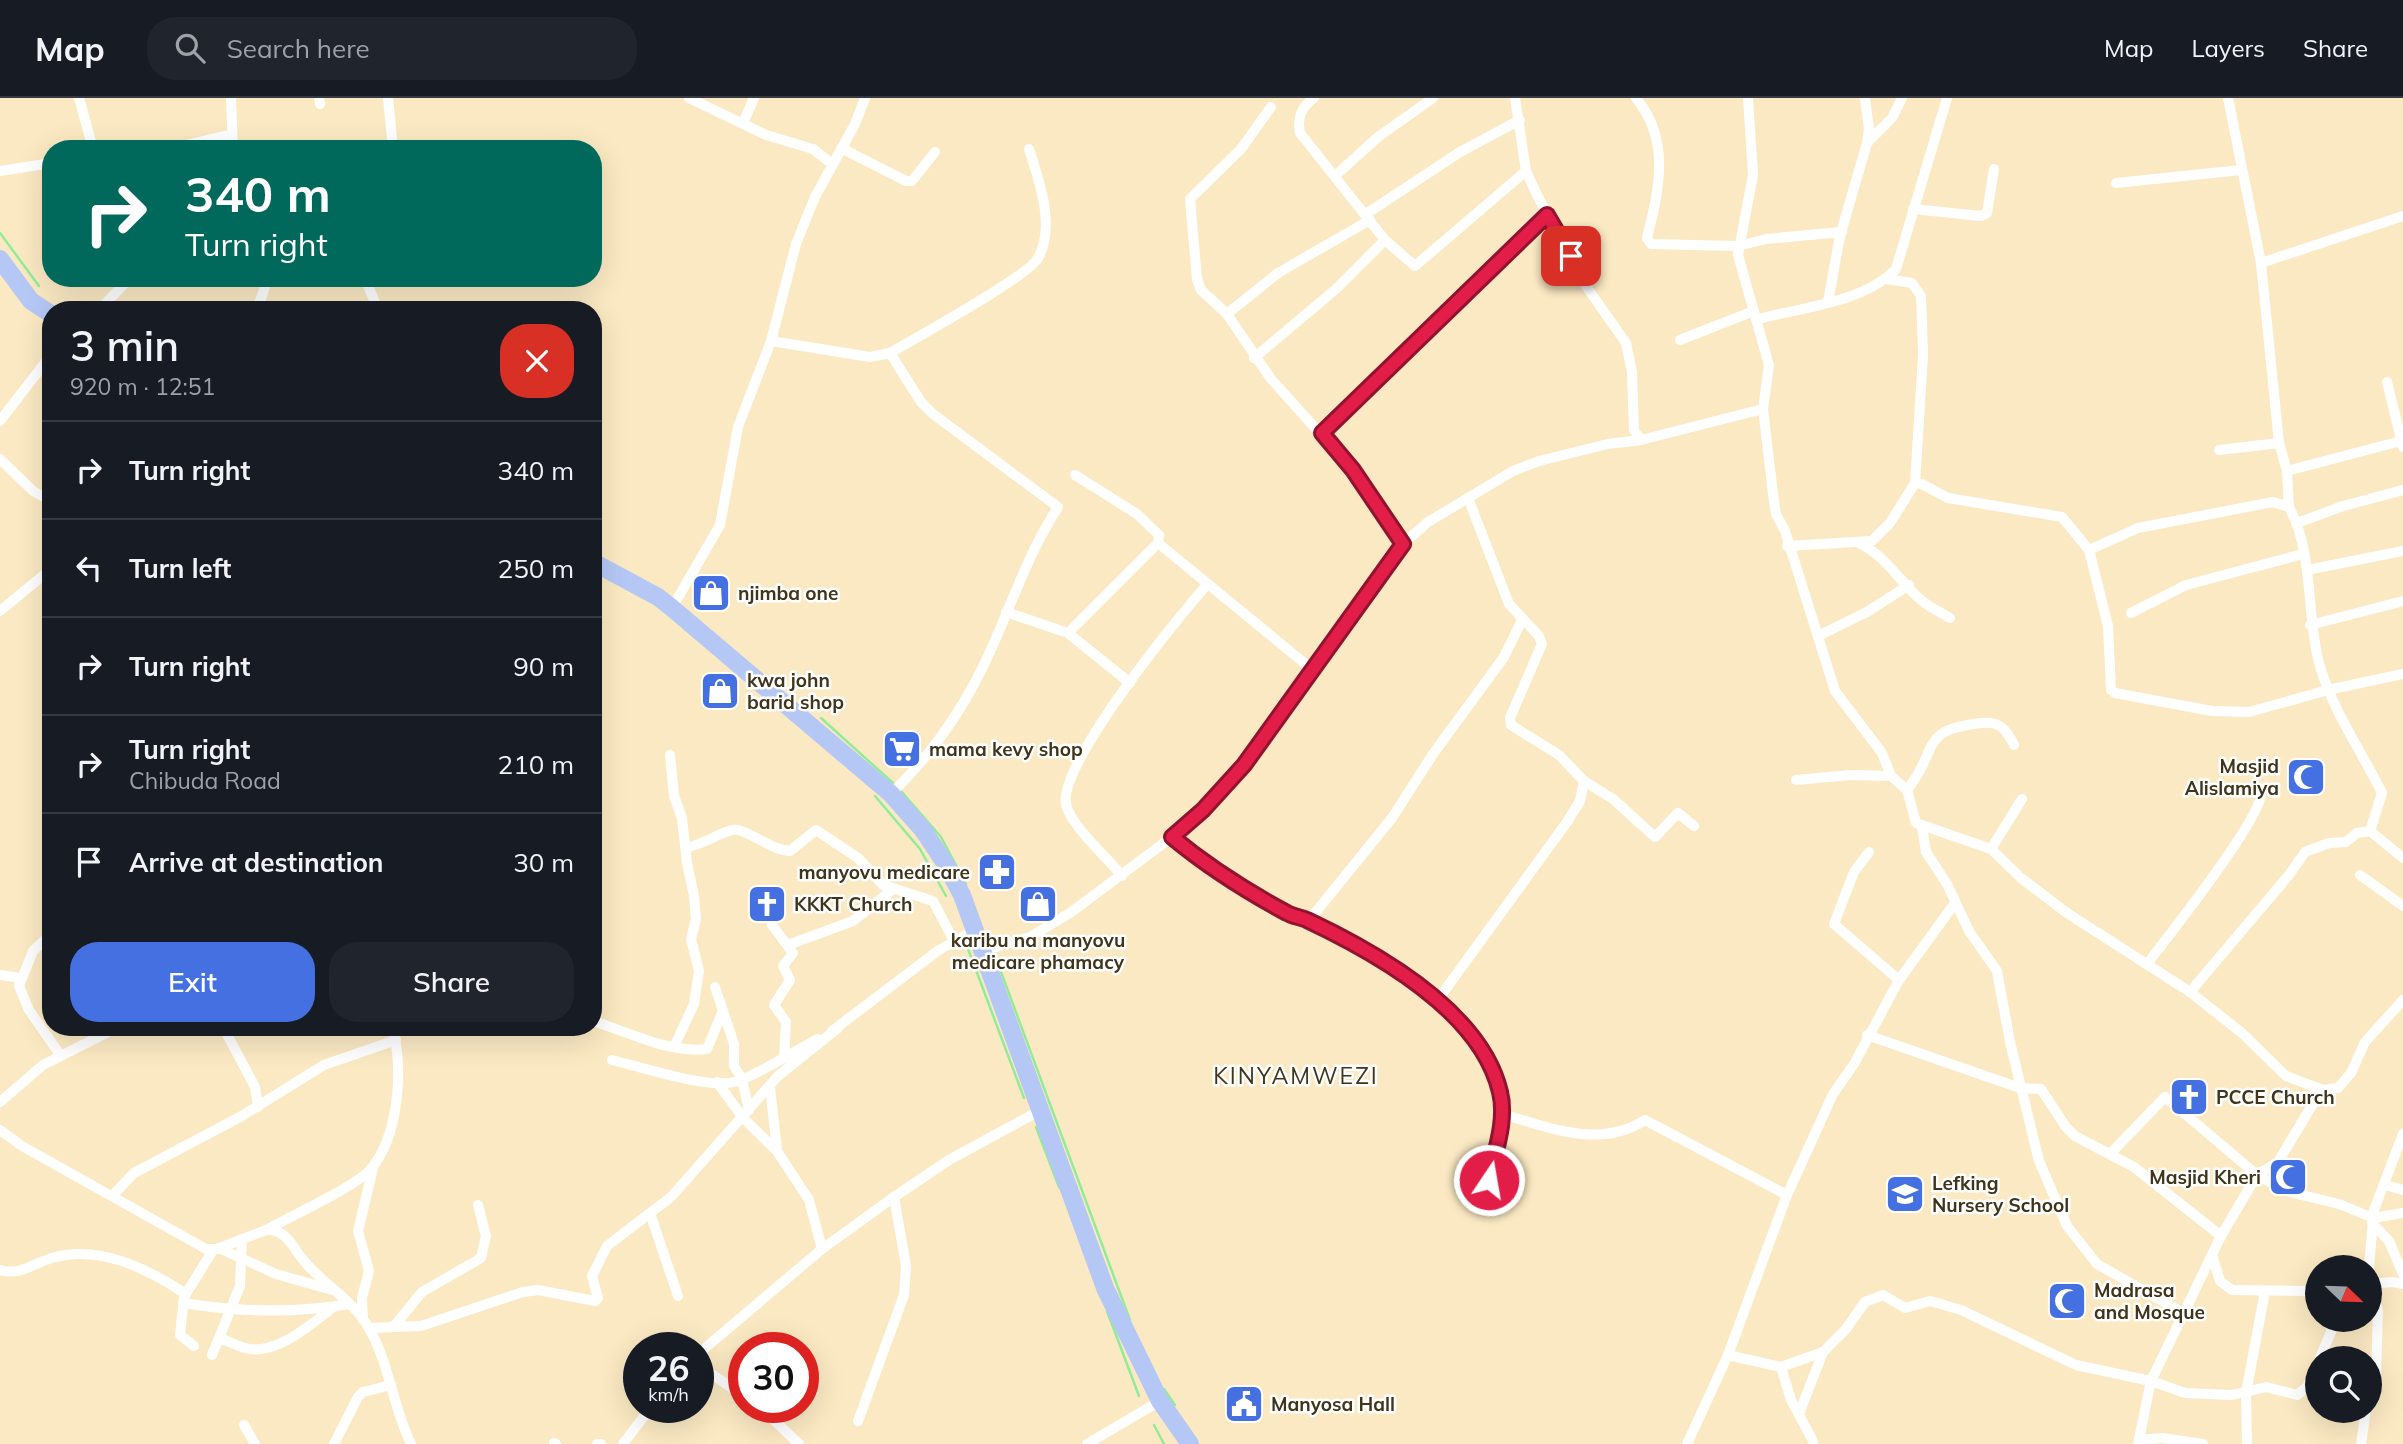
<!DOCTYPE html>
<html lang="en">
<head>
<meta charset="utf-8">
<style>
	body { margin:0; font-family:Mulish,sans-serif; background:#20242c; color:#f1f3f6; height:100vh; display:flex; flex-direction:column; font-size:26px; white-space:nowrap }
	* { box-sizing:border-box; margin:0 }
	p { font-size:23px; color:#9ea1a6 }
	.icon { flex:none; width:38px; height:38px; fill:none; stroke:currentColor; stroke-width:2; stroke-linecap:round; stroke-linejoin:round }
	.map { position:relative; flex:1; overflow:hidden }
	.drawer { position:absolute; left:42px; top:203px; width:560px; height:735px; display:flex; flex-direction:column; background:#171b24; border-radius:28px; box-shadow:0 7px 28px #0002 }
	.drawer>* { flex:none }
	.top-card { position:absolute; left:42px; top:42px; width:560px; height:147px; border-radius:28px; box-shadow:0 7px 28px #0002; background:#00695c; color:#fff; overflow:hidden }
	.needle { width:46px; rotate:113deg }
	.fabs { position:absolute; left:2305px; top:1157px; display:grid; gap:14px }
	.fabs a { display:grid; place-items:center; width:77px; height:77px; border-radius:50%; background:#171b24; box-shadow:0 7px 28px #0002; font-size:35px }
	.speed { position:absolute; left:623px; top:1234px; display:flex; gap:14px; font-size:35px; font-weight:700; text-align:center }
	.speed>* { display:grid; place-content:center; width:91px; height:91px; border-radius:50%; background:#171b24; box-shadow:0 7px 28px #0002; line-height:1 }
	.speed small { font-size:18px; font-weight:400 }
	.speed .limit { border:10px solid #d22; background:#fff; color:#111 }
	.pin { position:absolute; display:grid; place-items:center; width:60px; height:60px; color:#fff; margin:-30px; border-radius:14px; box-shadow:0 4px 10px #0006 }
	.me { position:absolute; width:77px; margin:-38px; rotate:12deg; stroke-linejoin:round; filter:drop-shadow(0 0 5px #0008) }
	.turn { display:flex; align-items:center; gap:24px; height:147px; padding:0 28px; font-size:32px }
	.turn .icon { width:91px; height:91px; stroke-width:2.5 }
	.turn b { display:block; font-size:49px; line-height:60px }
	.round { display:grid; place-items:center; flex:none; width:74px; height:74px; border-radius:28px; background:#20242c }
	.headline { display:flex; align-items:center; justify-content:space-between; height:119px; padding:0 28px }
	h1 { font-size:42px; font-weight:600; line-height:52px }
	.action { display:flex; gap:14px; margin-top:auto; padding:14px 28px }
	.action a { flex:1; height:80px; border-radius:28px; background:#4570e2; color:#fff; font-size:28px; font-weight:600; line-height:80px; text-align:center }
	.action a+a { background:#20242c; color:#f1f3f6 }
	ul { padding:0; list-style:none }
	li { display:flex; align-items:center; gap:21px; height:98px; padding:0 28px; border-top:2px solid #363941 }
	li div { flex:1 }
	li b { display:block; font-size:26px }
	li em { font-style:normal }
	header { display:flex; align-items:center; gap:42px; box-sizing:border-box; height:98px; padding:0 35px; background:#171b24; border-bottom:2px solid #363941 }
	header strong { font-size:33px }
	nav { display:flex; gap:38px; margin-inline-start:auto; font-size:24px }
	.search { width:490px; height:63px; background:#20242c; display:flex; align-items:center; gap:18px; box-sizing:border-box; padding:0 24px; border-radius:28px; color:#9ea1a6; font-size:26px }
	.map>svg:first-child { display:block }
</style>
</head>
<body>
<header>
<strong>Map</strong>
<div class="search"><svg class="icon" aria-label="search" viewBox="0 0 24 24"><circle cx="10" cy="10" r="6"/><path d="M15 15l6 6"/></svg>Search here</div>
<nav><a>Map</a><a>Layers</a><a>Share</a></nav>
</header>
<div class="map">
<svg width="2403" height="1346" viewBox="0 0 2403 1346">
	<rect width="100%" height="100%" fill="#fbe9c3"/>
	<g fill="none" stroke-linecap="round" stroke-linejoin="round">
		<!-- stream -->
		<g stroke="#93eb99" stroke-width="2.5">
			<polyline points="0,135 39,188"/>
			<polyline points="821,620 893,685"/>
			<polyline points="900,692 941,739 966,786"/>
			<polyline points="875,698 920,751 946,798"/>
			<polyline points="967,848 1024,1000"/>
			<polyline points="994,855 1130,1222"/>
			<polyline points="1036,1029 1059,1089"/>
			<polyline points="1107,1213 1139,1298"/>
			<polyline points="1164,1291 1175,1307"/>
			<polyline points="1154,1327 1164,1346"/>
		</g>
		<!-- street -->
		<g stroke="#fff" stroke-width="10">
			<polyline points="79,0 93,51"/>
			<polyline points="231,0 233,51"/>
			<polyline points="319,0 320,6"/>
			<polyline points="388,0 393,51"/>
			<polyline points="689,0 766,37 813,51 832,66"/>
			<path d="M1314,0C1301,9 1297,20 1300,35L1385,142L1415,168L1526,73"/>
			<polyline points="1515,0 1526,73 1537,97 1586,188 1626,245 1632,274 1634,332 1641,342"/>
			<path d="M1636,0C1671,42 1659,92 1647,140L1651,146L1738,148L1766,141L1842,134"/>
			<polyline points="2228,0 2261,165 2403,118"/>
			<polyline points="1271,9 1241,51 1190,101 1197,181 1201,192 1227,216 1271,281 1353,372 1403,446"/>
			<polyline points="743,25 754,0"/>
			<polyline points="1867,45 1892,20 1902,0"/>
			<polyline points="841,50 906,83 912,83 935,54"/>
			<polyline points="170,51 232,36"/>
			<polyline points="0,73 51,65"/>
			<polyline points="1335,78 1378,39 1433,0"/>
			<polyline points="2116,85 2241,72"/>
			<polyline points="1913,111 1981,118 1987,115 1994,71"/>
			<polyline points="1366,116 1460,54 1520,22"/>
			<polyline points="2261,165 2279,345 2287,373 2289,409"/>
			<polyline points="365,180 378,212"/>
			<polyline points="1887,181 1912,185 1921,198 1923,257 1915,385"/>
			<polyline points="1828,204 1840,138 1867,45 1869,31 1865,0"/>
			<polyline points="99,212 130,180"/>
			<polyline points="257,212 268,180"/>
			<polyline points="1227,216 1278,175 1370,122"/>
			<path d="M1759,221C1803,209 1863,205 1896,171L1947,0"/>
			<polyline points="1680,242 1754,213"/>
			<path d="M771,243L870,259L890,255C914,241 1029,178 1038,160C1056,128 1039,83 1029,51"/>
			<path d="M890,255L921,304L933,316L1058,409C1026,459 1012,507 987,560C964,610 930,658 891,696"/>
			<polyline points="1254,260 1336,191 1385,142"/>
			<polyline points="2387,284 2403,349"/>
			<polyline points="1763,311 1773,396 1776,416 1785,433 1835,593 1882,655 1891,678 1907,692 1916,725 1991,751 2021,780 2067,815 2190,894 2242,935 2286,978 2323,992"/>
			<polyline points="0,323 51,257"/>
			<polyline points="1322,335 1547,117"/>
			<polyline points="2219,352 2279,345"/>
			<polyline points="0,361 33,393 51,403"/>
			<polyline points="2287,373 2401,343"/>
			<polyline points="2297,425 2343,408 2403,392"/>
			<polyline points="1158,445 1314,573"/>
			<path d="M1859,445C1886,458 1900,484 1921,502C1929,509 1940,514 1950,520"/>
			<path d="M1787,448L1872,443L1890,425L1915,385L1922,386L1948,400L2062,419L2089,452L2138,430L2273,404L2289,409C2314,455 2306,515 2319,565C2332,612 2361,652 2382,695L2370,733L2403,760"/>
			<polyline points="2089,452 2108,528 2111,592 2115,595 2212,613 2249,614 2328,592 2403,576"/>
			<polyline points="2307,472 2403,453"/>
			<polyline points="672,510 720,427 738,329 771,243 796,146 815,99 855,26 865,0"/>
			<polyline points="0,513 51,471"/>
			<polyline points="1006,514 1068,535 1130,585"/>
			<polyline points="2131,515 2186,487 2303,456"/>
			<polyline points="2310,527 2403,503"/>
			<polyline points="1068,535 1158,445 1159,437 1137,416 1075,377"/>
			<polyline points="1818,538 1867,514 1909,487"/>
			<polyline points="670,657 674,698 682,720 687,765 694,798 696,821 691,841 699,873 694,906 674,949"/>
			<polyline points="1796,682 1851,677 1891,678"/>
			<polyline points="1584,683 1613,701 1655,739 1678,715 1694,728"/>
			<path d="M1907,692C1940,652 1917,632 1981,625C2000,623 2006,631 2014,647"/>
			<polyline points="1922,729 1926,754 1947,786 1969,833 1997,873 2010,944 2039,1063 2067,1128 2097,1166 2185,1216"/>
			<polyline points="1172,739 1287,815 1305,821 1315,815 1392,720 1433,656 1504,559 1522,522"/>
			<path d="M687,749C704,748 726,729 738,732C756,737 772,752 790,753L816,732L858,760L883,787L933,803L954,843"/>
			<polyline points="1991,751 2022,701"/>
			<polyline points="1869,754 1854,774 1834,826 1899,882"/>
			<polyline points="2360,777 2403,808"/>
			<path d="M1122,778C1107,759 1070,727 1066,706C1058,667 1177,520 1207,487"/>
			<path d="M1305,821C1377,864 1500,915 1502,1014C1503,1036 1493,1061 1489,1082"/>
			<polyline points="772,827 793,855 783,868 790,882 774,907 786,924 784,960"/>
			<polyline points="51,836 33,853 19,888 29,912 61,958"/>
			<polyline points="788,847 853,823 892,792"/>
			<polyline points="983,853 1030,839 1070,815 1172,739 1203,712 1244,667 1314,573 1403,446 1428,424 1513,373 1539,363 1608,346 1641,342 1763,311 1769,267 1738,157 1753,77 1748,0"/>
			<path d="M2147,866C2167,840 2262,720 2261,695"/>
			<polyline points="0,877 20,880"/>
			<polyline points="715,889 734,946 734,968 742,981 749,1012"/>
			<polyline points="2190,894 2289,777 2305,754 2329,745 2346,744 2357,735 2370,733"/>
			<polyline points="1437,903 1567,724 1580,703 1584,683 1559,657 1511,627 1510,620 1542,546 1539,538 1509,506 1468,400"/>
			<path d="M593,923C628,934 671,956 707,951L722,915"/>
			<polyline points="223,929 255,989 258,1009"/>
			<polyline points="832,933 939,852 975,832"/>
			<polyline points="1867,937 2020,990 2041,991 2066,1029 2075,1038 2134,1069 2221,1138"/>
			<path d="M612,962C642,969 706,991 735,984C756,978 796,952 818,941"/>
			<polyline points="717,984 744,1021 777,1053 809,1102 822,1151"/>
			<polyline points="770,989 777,1052"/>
			<polyline points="0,1004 43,967 118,929"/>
			<path d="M1503,1016C1549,1030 1601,1051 1645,1022L1787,1097"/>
			<path d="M0,1032L22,1048L206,1151H217L266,1132C288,1131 292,1150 305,1164C324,1187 354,1203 369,1230C389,1265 393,1309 411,1346"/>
			<polyline points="2110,1056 2165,999 2257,1077 2286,1093 2339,1106 2373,1120 2403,1115"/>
			<polyline points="2385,1087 2403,1092"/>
			<polyline points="113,1097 134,1075 240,1019 324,967 396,942"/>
			<polyline points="650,1115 678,1198"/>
			<polyline points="2372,1125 2389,1143 2403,1176"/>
			<path d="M266,1132C289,1119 354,1089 369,1073C399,1040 404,970 392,929"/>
			<polyline points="219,1150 276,1176 332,1192"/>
			<polyline points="2212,1157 2220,1183 2232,1192 2317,1193"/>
			<polyline points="2369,1169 2374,1112 2403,1036"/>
			<path d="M0,1172C20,1178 34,1165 52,1160C99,1146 148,1171 186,1196"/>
			<polyline points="2370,1184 2378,1212 2376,1278 2370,1302"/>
			<polyline points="2370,1186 2393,1184 2403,1186"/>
			<path d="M183,1205C239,1214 292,1216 349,1206"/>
			<polyline points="363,1222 362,1200 369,1173 358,1133 373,1070"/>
			<polyline points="395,1227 422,1194 481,1160 486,1138 478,1107"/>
			<polyline points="369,1230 421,1228 523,1194 538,1192 595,1203 598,1200 592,1178 607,1148 671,1099 778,978 838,930"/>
			<path d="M219,1240C229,1243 240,1250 250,1251C279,1255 310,1227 332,1210"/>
			<polyline points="194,1248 180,1237 184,1199 213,1152"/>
			<polyline points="698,1256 822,1151 894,1099 949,1062 1041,1012"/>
			<polyline points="212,1257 240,1188 242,1141"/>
			<polyline points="1728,1257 1781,1269 1823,1254 1846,1231 1865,1204 1883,1197 1905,1210 1930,1203 1961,1212 2076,1267 2151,1283 2185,1295 2232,1297 2266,1289 2297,1297 2307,1289 2317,1268"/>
			<polyline points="2320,1260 2336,1222"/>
			<polyline points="698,1267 744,1298"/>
			<polyline points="1781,1269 1791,1302 1813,1343"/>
			<polyline points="760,1309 799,1346"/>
			<polyline points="1799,1316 1823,1254"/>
			<polyline points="858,1323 904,1197 906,1168 894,1099"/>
			<polyline points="244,1327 255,1346"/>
			<polyline points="2139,1342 2162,1340 2203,1346"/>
			<polyline points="554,1345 556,1346"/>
			<polyline points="334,1346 358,1299 363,1294 391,1287"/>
			<polyline points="597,1346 601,1346"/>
			<polyline points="623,1346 651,1309"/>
			<polyline points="1087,1346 1160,1303"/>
			<polyline points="1687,1346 1728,1257 1787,1097 1833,996 1854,966 1899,882 1955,805"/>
			<polyline points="2138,1346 2151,1283 2221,1138 2257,1077 2278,1064 2317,999 2323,992 2338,990 2351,975 2365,944 2403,902"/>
			<polyline points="2247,1346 2246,1295 2265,1193"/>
			<polyline points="2361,1346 2366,1312"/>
		</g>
		<!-- primary -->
		<g stroke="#b5c8f5" stroke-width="18">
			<polyline points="0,161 31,203 51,216"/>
			<polyline points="593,464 658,499 672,510 891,696 923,732 945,765 962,797 1105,1190 1160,1303 1190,1346"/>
		</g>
	</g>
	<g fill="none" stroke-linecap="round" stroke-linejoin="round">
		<!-- route casing -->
		<g stroke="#92132f" stroke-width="18">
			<path id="route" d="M1489,1082C1495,1054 1507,1022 1500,994C1481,913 1377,855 1307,822C1301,819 1294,819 1287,815C1248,794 1207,768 1172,739L1203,712L1244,667L1403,446L1353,372L1322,335L1547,117L1571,158"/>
		</g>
		<!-- route -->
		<use href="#route" stroke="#e11d48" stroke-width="12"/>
	</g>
	<!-- icons -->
	<defs>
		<g id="shop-square" transform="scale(2.0125)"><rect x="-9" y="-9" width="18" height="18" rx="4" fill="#4570e2" stroke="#fff"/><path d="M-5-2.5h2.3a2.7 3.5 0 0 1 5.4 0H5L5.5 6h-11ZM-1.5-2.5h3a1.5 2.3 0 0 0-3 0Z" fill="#fff"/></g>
		<g id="supermarket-square" transform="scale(2.0125)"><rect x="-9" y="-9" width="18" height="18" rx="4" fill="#4570e2" stroke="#fff"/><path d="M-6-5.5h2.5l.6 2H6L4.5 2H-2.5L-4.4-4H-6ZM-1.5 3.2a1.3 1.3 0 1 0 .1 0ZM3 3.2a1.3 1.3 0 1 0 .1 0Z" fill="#fff"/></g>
		<g id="mosque-square" transform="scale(2.0125)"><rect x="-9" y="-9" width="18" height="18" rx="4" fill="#4570e2" stroke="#fff"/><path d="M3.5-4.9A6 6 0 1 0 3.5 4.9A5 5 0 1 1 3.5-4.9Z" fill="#fff"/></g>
		<g id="pharmacy-square" transform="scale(2.0125)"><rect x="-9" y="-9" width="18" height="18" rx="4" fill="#4570e2" stroke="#fff"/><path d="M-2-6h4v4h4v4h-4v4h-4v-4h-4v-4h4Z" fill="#fff"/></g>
		<g id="church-square" transform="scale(2.0125)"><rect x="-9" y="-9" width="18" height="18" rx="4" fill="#4570e2" stroke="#fff"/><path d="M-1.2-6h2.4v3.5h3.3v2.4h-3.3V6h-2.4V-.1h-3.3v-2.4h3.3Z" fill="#fff"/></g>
		<g id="school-square" transform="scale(2.0125)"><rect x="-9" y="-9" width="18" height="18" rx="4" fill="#4570e2" stroke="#fff"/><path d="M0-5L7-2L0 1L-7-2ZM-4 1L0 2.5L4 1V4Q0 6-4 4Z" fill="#fff"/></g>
		<g id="civic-square" transform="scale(2.0125)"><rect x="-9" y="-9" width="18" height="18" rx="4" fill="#4570e2" stroke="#fff"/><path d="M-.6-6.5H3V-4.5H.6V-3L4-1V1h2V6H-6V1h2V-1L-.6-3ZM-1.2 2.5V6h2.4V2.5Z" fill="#fff"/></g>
	</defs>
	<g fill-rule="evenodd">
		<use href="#shop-square" x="711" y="495"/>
		<use href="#shop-square" x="720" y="593"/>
		<use href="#supermarket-square" x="902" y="651"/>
		<use href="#mosque-square" x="2306" y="679"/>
		<use href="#pharmacy-square" x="997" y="774"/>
		<use href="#church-square" x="767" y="806"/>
		<use href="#shop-square" x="1038" y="806"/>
		<use href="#church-square" x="2189" y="999"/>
		<use href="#mosque-square" x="2288" y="1079"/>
		<use href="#school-square" x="1905" y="1096"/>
		<use href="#mosque-square" x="2067" y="1203"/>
		<use href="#civic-square" x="1244" y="1306"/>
	</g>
	<g text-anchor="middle" stroke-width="5" stroke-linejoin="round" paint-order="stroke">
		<!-- poi labels -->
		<g font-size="19" font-weight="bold" fill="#40341a" stroke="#fff" text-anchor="start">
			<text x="738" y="502">njimba one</text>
			<text x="747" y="589">kwa john<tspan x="747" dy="22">barid shop</tspan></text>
			<text x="929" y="658">mama kevy shop</text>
			<text x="2279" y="675" text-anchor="end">Masjid<tspan x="2279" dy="22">Alislamiya</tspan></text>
			<text x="970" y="781" text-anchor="end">manyovu medicare</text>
			<text x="794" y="813">KKKT Church</text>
			<text x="1038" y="849" text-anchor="middle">karibu na manyovu<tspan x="1038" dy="22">medicare phamacy</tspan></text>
			<text x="2216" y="1006">PCCE Church</text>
			<text x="2261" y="1086" text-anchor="end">Masjid Kheri</text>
			<text x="1932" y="1092">Lefking<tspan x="1932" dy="22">Nursery School</tspan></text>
			<text x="2094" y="1199">Madrasa<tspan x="2094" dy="22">and Mosque</tspan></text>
			<text x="1271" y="1313">Manyosa Hall</text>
		</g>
		<!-- quarter labels -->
		<g font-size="23" letter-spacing="2" fill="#40341a" stroke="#fff">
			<text x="1296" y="986">KINYAMWEZI</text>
		</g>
	</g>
</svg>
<div class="fabs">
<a><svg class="needle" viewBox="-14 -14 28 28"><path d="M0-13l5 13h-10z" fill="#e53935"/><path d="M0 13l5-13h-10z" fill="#9ea1a6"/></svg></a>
<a><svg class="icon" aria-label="search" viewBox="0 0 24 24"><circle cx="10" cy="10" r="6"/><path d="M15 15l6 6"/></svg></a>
</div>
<div class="speed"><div>26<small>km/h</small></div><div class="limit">30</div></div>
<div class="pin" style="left:1571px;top:158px;background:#d93025"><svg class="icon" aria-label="arrive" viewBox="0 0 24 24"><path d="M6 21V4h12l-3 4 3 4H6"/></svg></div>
<svg class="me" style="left:1489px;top:1082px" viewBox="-20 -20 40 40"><circle r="17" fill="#e11d48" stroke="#fff" stroke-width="3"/><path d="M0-11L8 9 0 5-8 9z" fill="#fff"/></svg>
<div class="top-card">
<div class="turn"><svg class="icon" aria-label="right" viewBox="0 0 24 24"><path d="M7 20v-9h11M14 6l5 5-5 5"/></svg><div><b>340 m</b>Turn right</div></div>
</div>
<section class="drawer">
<div class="headline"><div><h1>3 min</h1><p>920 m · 12:51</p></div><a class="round" style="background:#d93025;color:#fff"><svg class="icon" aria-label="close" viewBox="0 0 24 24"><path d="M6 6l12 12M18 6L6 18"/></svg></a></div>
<ul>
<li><svg class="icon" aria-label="right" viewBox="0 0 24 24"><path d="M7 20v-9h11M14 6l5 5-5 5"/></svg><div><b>Turn right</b></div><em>340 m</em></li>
<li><svg class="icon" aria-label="left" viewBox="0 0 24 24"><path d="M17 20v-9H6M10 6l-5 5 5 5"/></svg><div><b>Turn left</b></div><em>250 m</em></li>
<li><svg class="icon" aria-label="right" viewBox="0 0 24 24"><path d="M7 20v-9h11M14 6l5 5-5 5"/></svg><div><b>Turn right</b></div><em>90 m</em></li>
<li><svg class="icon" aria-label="right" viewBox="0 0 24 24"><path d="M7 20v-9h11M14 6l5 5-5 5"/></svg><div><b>Turn right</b><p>Chibuda Road</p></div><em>210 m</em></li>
<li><svg class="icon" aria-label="arrive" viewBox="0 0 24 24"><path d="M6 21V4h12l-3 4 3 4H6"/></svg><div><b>Arrive at destination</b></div><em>30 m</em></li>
</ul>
<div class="action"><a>Exit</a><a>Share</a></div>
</section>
</div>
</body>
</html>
